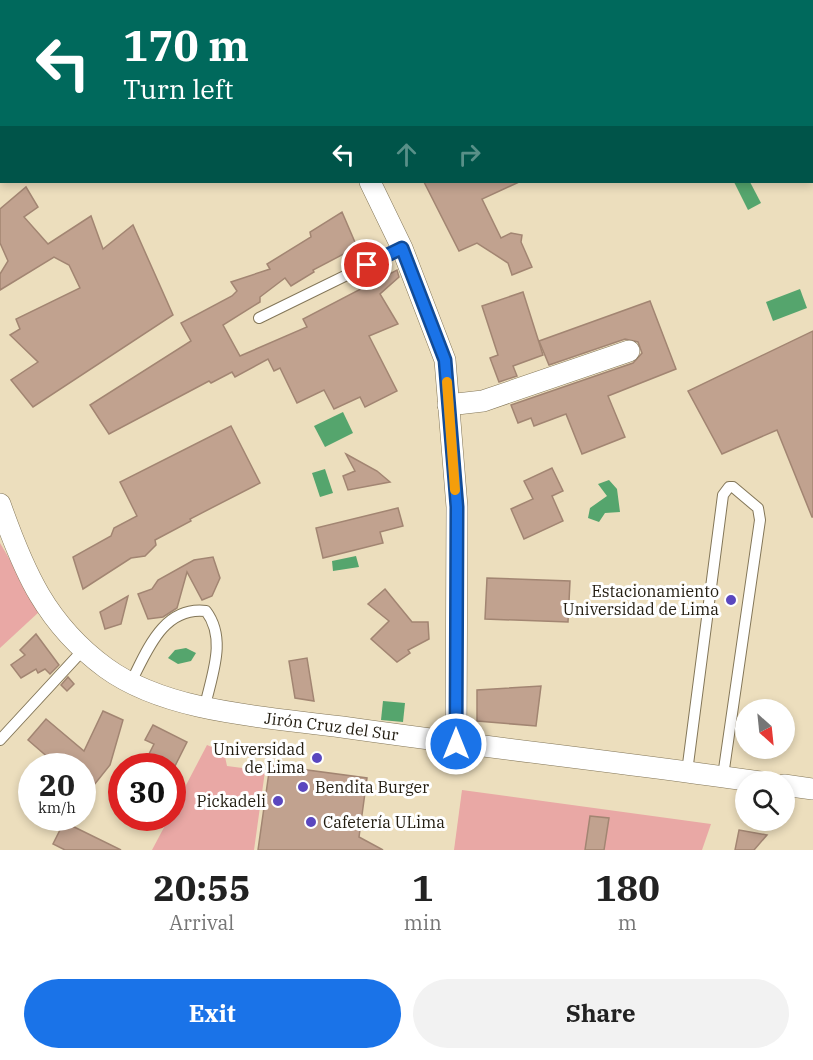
<!DOCTYPE html>
<html lang="en">
<head>
<meta charset="utf-8">
<style>
	body { margin:0; font-family:"IBM Plex Serif",serif; background:#f2f2f2; color:#222; height:100vh; display:flex; flex-direction:column; font-size:22px; white-space:nowrap }
	* { box-sizing:border-box; margin:0 }
	p { font-size:20px; color:#767676 }
	.icon { flex:none; width:33px; height:33px; fill:none; stroke:currentColor; stroke-width:2; stroke-linecap:round; stroke-linejoin:round }
	.map { position:relative; height:850px; overflow:hidden }
	.sheet { display:flex; flex-direction:column; background:#fff; flex:1 }
	.sheet>* { flex:none }
	.banner { position:absolute; left:0px; top:0px; width:813px; height:183px; box-shadow:0 3px 9px #0003; background:#00695c; color:#fff; overflow:hidden }
	.needle { width:39px; rotate:153deg }
	.controls { position:absolute; left:735px; top:699px; display:grid; gap:12px }
	.controls a { display:grid; place-items:center; width:60px; height:60px; border-radius:50%; background:#fff; box-shadow:0 3px 9px #0003; font-size:30px }
	.speed { position:absolute; left:18px; top:753px; display:flex; gap:12px; font-size:30px; font-weight:700; text-align:center }
	.speed>* { display:grid; place-content:center; width:78px; height:78px; border-radius:50%; background:#fff; box-shadow:0 3px 9px #0003; line-height:1 }
	.speed small { font-size:15px; font-weight:400 }
	.speed .limit { border:9px solid #d22; background:#fff; color:#111 }
	.pin { position:absolute; display:grid; place-items:center; width:51px; height:51px; color:#fff; margin:-26px; border:3px solid #fff; border-radius:50%; box-shadow:0 2px 6px #0007 }
	.me { position:absolute; width:66px; margin:-33px; rotate:0deg; stroke-linejoin:round; filter:drop-shadow(0 0 4px #0008) }
	.turn { display:flex; align-items:center; gap:21px; height:126px; padding:0 24px; font-size:27px }
	.turn .icon { width:78px; height:78px; stroke-width:2.5 }
	.turn b { display:block; font-size:42px; line-height:51px }
	.lanes { display:flex; align-items:center; height:57px; padding:0 24px; background:#0003; justify-content:center; gap:30px; direction:ltr }
	.lanes .off { opacity:.35 }
	.eta { display:flex; justify-content:space-evenly; align-items:center; height:102px; text-align:center }
	.eta b { font-size:36px; font-weight:700; line-height:42px }
	.primary-button { display:flex; gap:12px; margin-top:auto; padding:12px 24px }
	.primary-button a { flex:1; height:69px; border-radius:36px; background:#1a73e8; color:#fff; font-size:24px; font-weight:700; line-height:69px; text-align:center }
	.primary-button a+a { background:#f2f2f2; color:#222 }
	.map>svg:first-child { display:block }
</style>
</head>
<body>
<div class="map">
<svg width="813" height="850" viewBox="0 0 813 850">
	<rect width="100%" height="100%" fill="#ecdebd"/>
	<!-- green -->
	<g fill="#e9a8a5">
		<polygon points="0,543 40,611 0,648"/>
		<polygon points="207,745 224,752 227,766 265,771 254,850 152,850 169,818 172,818 173,810"/>
		<polygon points="462,790 711,824 702,850 454,850"/>
	</g>
	<!-- water -->
	<g fill="#55a56d">
		<polygon points="734,182 750,182 761,203 748,210"/>
		<polygon points="800,289 807,308 773,321 766,302"/>
		<polygon points="343,412 353,433 325,447 314,426"/>
		<polygon points="325,469 333,493 320,497 312,473"/>
		<polygon points="609,480 617,489 620,512 605,513 599,522 588,518 590,508 607,496 598,484"/>
		<polygon points="356,556 359,567 333,571 332,561"/>
		<polygon points="186,648 196,653 191,661 178,664 168,658 175,650"/>
		<polygon points="383,701 405,703 403,722 381,720"/>
	</g>
	<!-- building -->
	<g fill="#c1a28f" stroke="#a28572" stroke-width="1.5">
		<polygon points="424,182 519,182 482,199 501,238 511,233 522,235 521,242 532,267 512,275 508,263 477,243 459,251"/>
		<polygon points="26,187 38,207 24,217 48,244 91,216 103,249 133,225 173,315 33,407 11,380 38,362 10,335 20,329 16,319 80,288 69,265 54,257 0,290 0,274 8,261 0,243 0,209"/>
		<polygon points="342,212 357,247 313,270 314,272 291,286 285,278 260,297 260,302 223,325 240,356 307,327 303,319 397,270 399,277 380,294 398,324 369,336 397,391 365,407 360,397 334,409 324,390 297,403 280,368 274,371 268,359 235,377 232,372 211,383 209,381 109,434 90,405 191,341 181,323 232,296 237,291 231,282 270,269 267,264 311,237 310,232"/>
		<polygon points="523,292 543,355 513,366 517,376 499,382 490,358 498,355 482,306"/>
		<polygon points="650,301 676,369 608,396 625,437 582,454 566,414 534,426 531,418 518,423 511,405 633,363 642,353 638,342 625,339 549,365 539,341"/>
		<polygon points="813,331 813,517 812,517 777,430 722,454 688,391"/>
		<polygon points="231,426 260,483 190,519 191,521 155,540 156,545 145,556 131,558 83,589 73,557 111,536 114,528 137,516 120,482"/>
		<polygon points="346,454 377,471 390,482 348,490 343,476 355,471"/>
		<polygon points="552,468 563,491 552,496 563,521 524,539 511,509 533,499 524,481"/>
		<polygon points="398,508 403,526 380,532 383,543 323,558 316,528"/>
		<polygon points="213,557 220,578 212,596 202,600 187,572 177,608 163,617 148,619 138,594 152,589 158,580 194,560"/>
		<polygon points="487,578 570,581 568,622 485,619"/>
		<polygon points="385,589 412,622 428,622 429,639 408,650 410,653 397,662 371,639 389,621 368,604"/>
		<polygon points="128,596 121,624 105,629 100,612"/>
		<polygon points="36,634 59,665 50,674 45,669 38,673 36,669 21,678 11,665 25,655 20,650"/>
		<polygon points="307,658 314,701 295,698 289,661"/>
		<polygon points="68,677 74,684 67,691 61,685"/>
		<polygon points="541,686 536,726 477,721 477,690"/>
		<polygon points="103,711 123,720 110,765 82,800 82,766 58,766 28,740 46,719 84,751"/>
		<polygon points="153,725 187,742 175,766 152,766 156,760 148,756 154,744 145,740"/>
		<polygon points="270,765 367,778 359,837 383,850 258,850"/>
		<polygon points="590,816 609,818 604,850 585,850"/>
		<polygon points="64,822 121,850 65,850 53,844"/>
		<polygon points="739,830 767,835 754,850 735,850"/>
	</g>
	<g fill="none" stroke-linecap="round" stroke-linejoin="round">
		<!-- lane casing -->
		<g stroke="#837658" stroke-width="12">
			<g id="lane">
				<polyline points="259,318 402,248"/>
				<path d="M131,682C147,651 163,606 206,611C227,639 212,674 205,706"/>
				<polyline points="0,740 83,650"/>
				<polyline points="687,772 723,495 729,487 733,487 758,508 760,520 723,776"/>
			</g>
		</g>
		<!-- street casing -->
		<g stroke="#837658" stroke-width="22">
			<g id="street">
				<polyline points="304,0 304,2"/>
				<polyline points="370,182 402,248 445,360 457,507 456,744"/>
				<polyline points="448,405 483,401 629,351"/>
				<path id="s1" d="M0,504C24,572 46,624 106,668C168,713 268,717 342,727C481,747 621,762 760,782"/>
				<polyline points="784,785 813,789"/>
			</g>
		</g>
		<!-- lane -->
		<use href="#lane" stroke="#fff" stroke-width="10"/>
		<!-- street -->
		<use href="#street" stroke="#fff" stroke-width="21"/>
	</g>
	<g fill="none" stroke-linecap="round" stroke-linejoin="round">
		<!-- route casing -->
		<g stroke="#114b97" stroke-width="15">
			<polyline id="route" points="367,265 402,248 445,360 457,507 456,744"/>
		</g>
		<!-- route -->
		<use href="#route" stroke="#1a73e8" stroke-width="10"/>
		<!-- slow -->
		<polyline stroke="#f59e0b" stroke-width="10" points="447,382 455,490"/>
	</g>
	<!-- markers -->
	<g fill="#5a47bf" stroke="#fff" stroke-width="2">
		<circle cx="731" cy="600" r="6"/>
		<circle cx="317" cy="758" r="6"/>
		<circle cx="303" cy="787" r="6"/>
		<circle cx="278" cy="801" r="6"/>
		<circle cx="311" cy="822" r="6"/>
	</g>
	<g text-anchor="middle" stroke-width="6" stroke-linejoin="round" paint-order="stroke">
		<!-- poi labels -->
		<g font-size="16" fill="#221c10" stroke="#fff" text-anchor="end">
			<text x="719" y="597">Estacionamiento<tspan x="719" dy="18">Universidad de Lima</tspan></text>
			<text x="305" y="755">Universidad<tspan x="305" dy="18">de Lima</tspan></text>
			<text x="315" y="793" text-anchor="start">Bendita Burger</text>
			<text x="266" y="807">Pickadeli</text>
			<text x="323" y="828" text-anchor="start">Cafetería ULima</text>
		</g>
		<!-- street labels -->
		<g font-size="16" fill="#221c10" stroke="#fff">
			<text dy="6" stroke="none"><textPath href="#s1" startOffset="434">Jirón Cruz del Sur</textPath></text>
		</g>
	</g>
</svg>
<div class="controls">
<a><svg class="needle" viewBox="-14 -14 28 28"><path d="M0-13l5 13h-10z" fill="#e53935"/><path d="M0 13l5-13h-10z" fill="#767676"/></svg></a>
<a><svg class="icon" aria-label="search" viewBox="0 0 24 24"><circle cx="10" cy="10" r="6"/><path d="M15 15l6 6"/></svg></a>
</div>
<div class="speed"><div>20<small>km/h</small></div><div class="limit">30</div></div>
<div class="pin" style="left:367px;top:265px;background:#d93025"><svg class="icon" aria-label="arrive" viewBox="0 0 24 24"><path d="M6 21V4h12l-3 4 3 4H6"/></svg></div>
<svg class="me" style="left:456px;top:744px" viewBox="-20 -20 40 40"><circle r="17" fill="#1a73e8" stroke="#fff" stroke-width="3"/><path d="M0-11L8 9 0 5-8 9z" fill="#fff"/></svg>
<div class="banner">
<div class="turn"><svg class="icon" aria-label="left" viewBox="0 0 24 24"><path d="M17 20v-9H6M10 6l-5 5 5 5"/></svg><div><b>170 m</b>Turn left</div></div>
<div class="lanes"><svg class="icon" aria-label="left" viewBox="0 0 24 24"><path d="M17 20v-9H6M10 6l-5 5 5 5"/></svg><svg class="icon off" aria-label="ahead" viewBox="0 0 24 24"><path d="M12 20V5M6 11l6-6 6 6"/></svg><svg class="icon off" aria-label="right" viewBox="0 0 24 24"><path d="M7 20v-9h11M14 6l5 5-5 5"/></svg></div>
</div>
</div>
<section class="sheet">
<div class="eta">
<div><b>20:55</b><p>Arrival</p></div>
<div><b>1</b><p>min</p></div>
<div><b>180</b><p>m</p></div>
</div>
<div class="primary-button"><a>Exit</a><a>Share</a></div>
</section>
</body>
</html>
